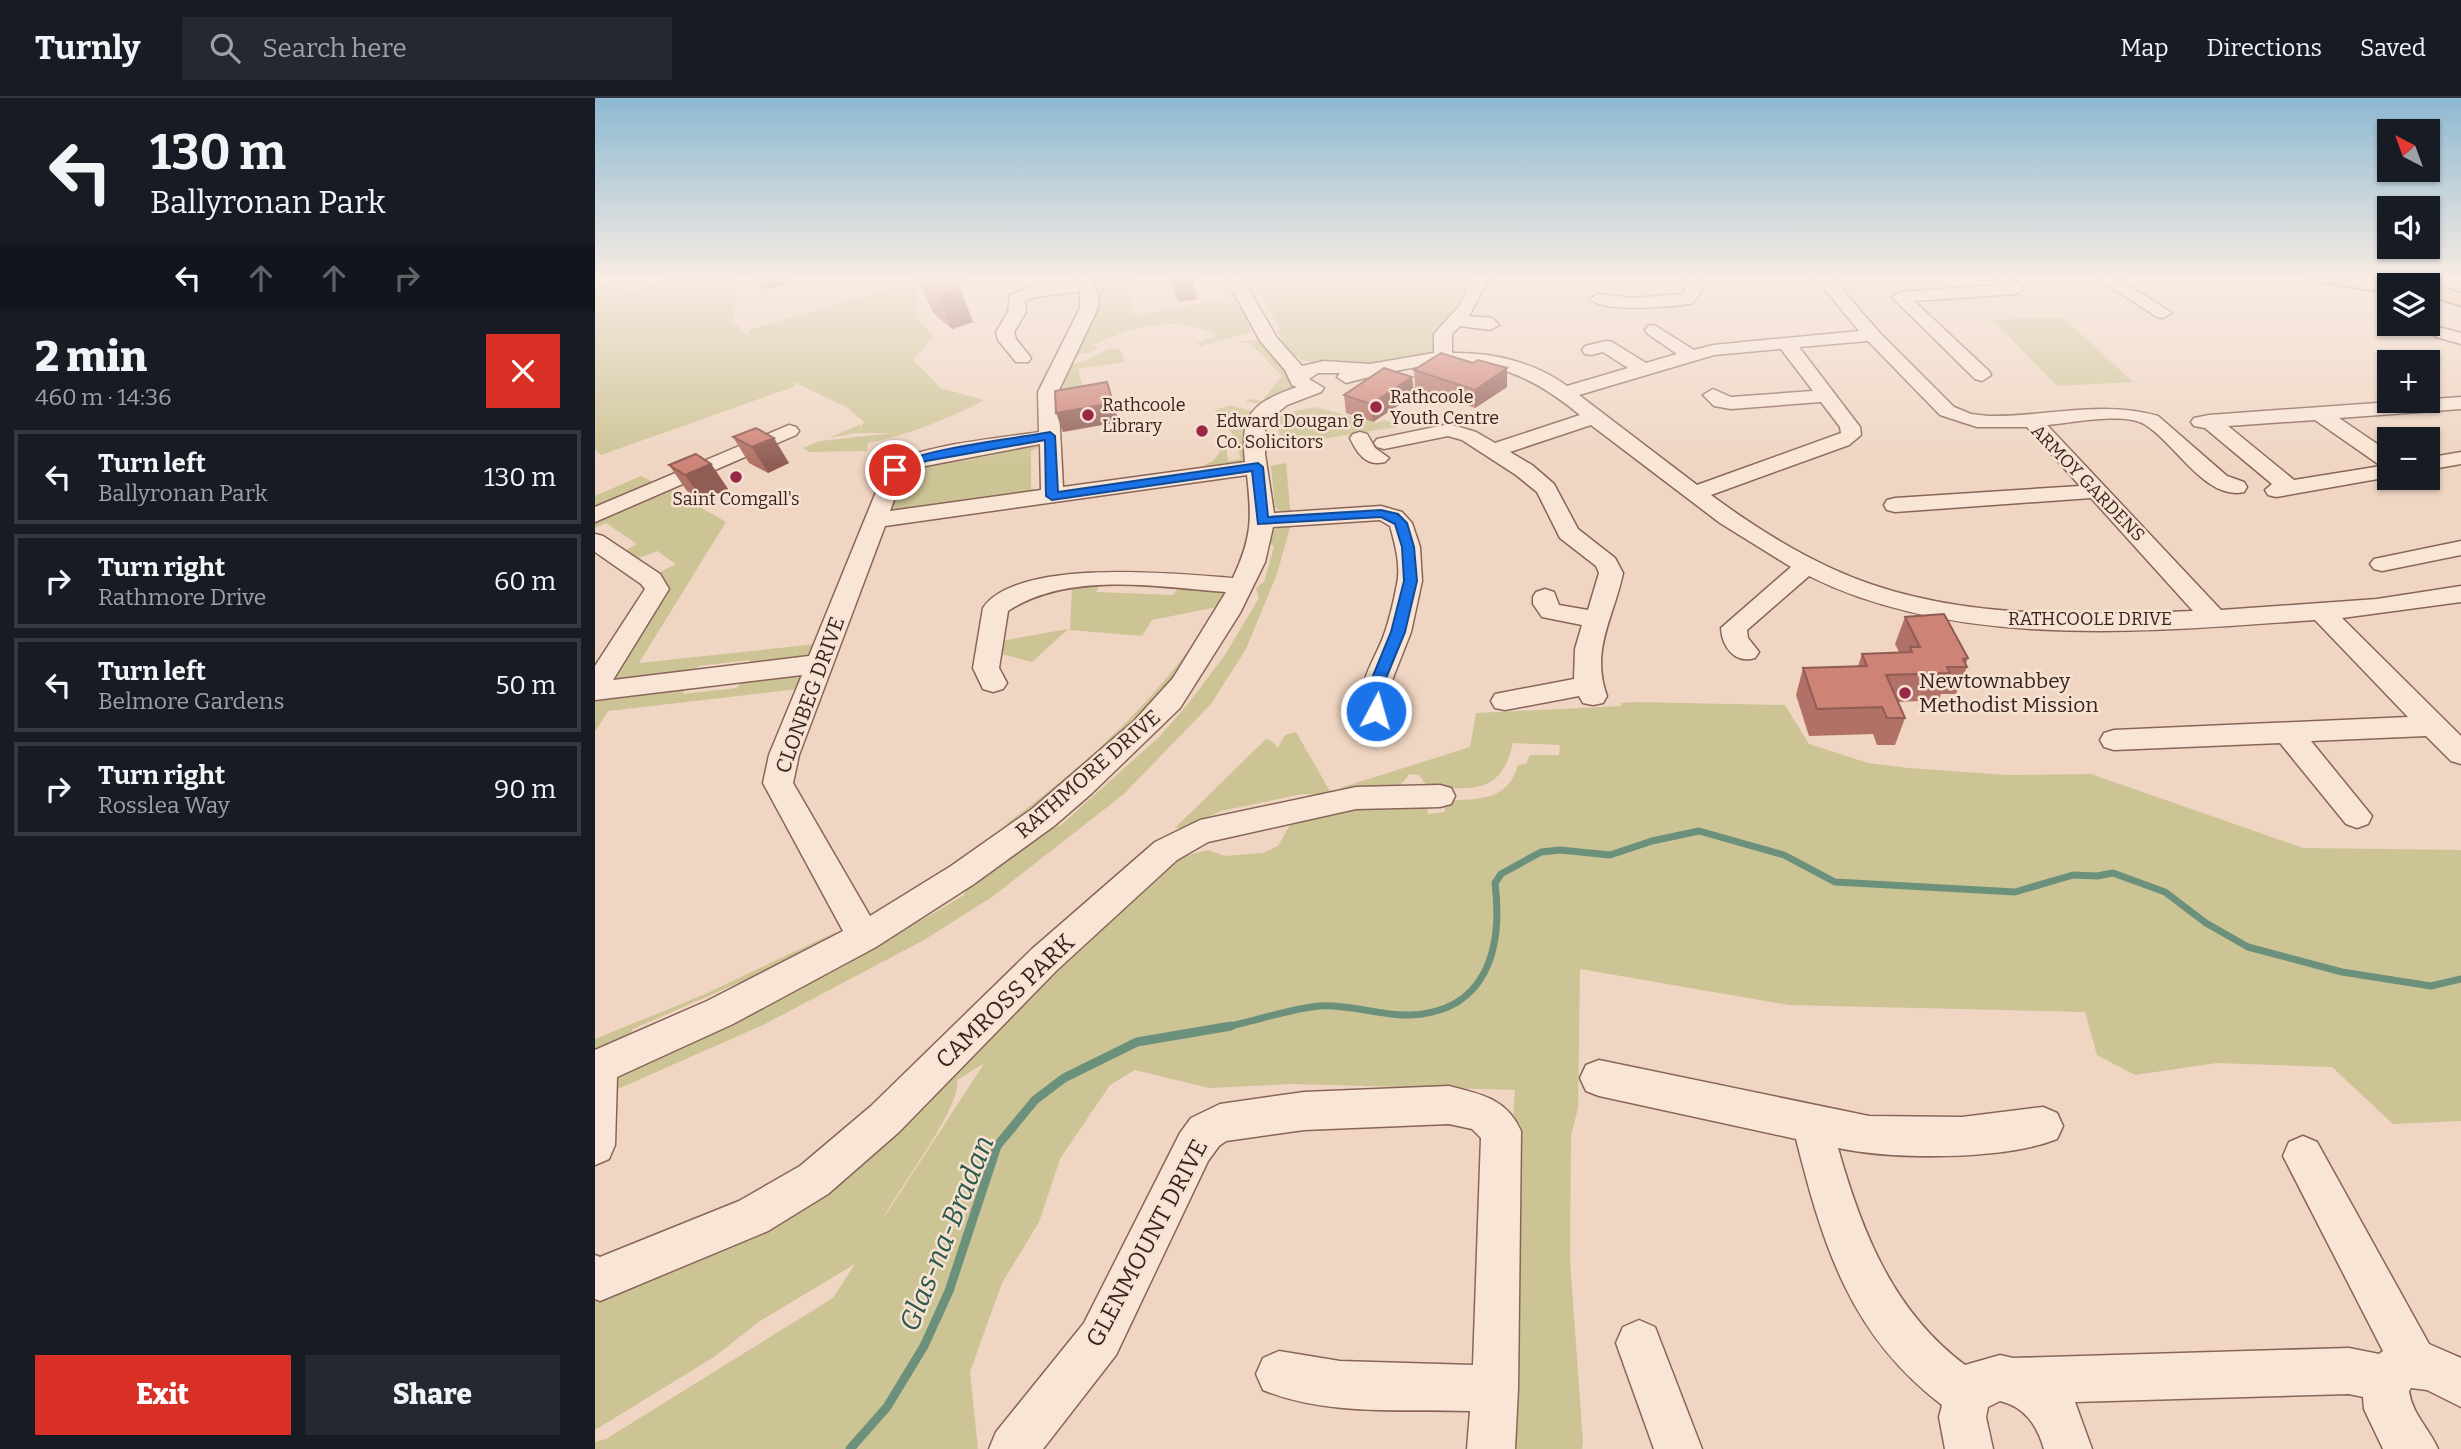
<!DOCTYPE html>
<html lang="en">
<head>
<meta charset="utf-8">
<style>
	body { margin:0; font-family:Bitter,serif; background:#242831; color:#f1f3f6; height:100vh; display:flex; flex-direction:column; font-size:26px; white-space:nowrap }
	* { box-sizing:border-box; margin:0 }
	p { font-size:23px; color:#9ea1a6 }
	.icon { flex:none; width:38px; height:38px; fill:none; stroke:currentColor; stroke-width:2; stroke-linecap:round; stroke-linejoin:round }
	.map { position:relative; flex:1; overflow:hidden }
	.panel { display:flex; flex-direction:column; background:#171b24; width:595px }
	.panel>* { flex:none }
	.banner { background:#171b24; color:#f1f3f6; overflow:hidden }
	.needle { width:46px; rotate:319deg }
	.fabs { position:absolute; left:1782px; top:21px; display:grid; gap:14px }
	.fabs a { display:grid; place-items:center; width:63px; height:63px; border-radius:0px; background:#171b24; box-shadow:0 2px 5px #0004; font-size:35px }
	.pin { position:absolute; display:grid; place-items:center; width:60px; height:60px; color:#fff; margin:-30px; border:4px solid #fff; border-radius:50%; box-shadow:0 2px 7px #0007 }
	.me { position:absolute; width:77px; margin:-38px; rotate:6deg; stroke-linejoin:round; filter:drop-shadow(0 0 5px #0008) }
	.turn { display:flex; align-items:center; gap:24px; height:147px; padding:0 35px; font-size:32px }
	.turn .icon { width:91px; height:91px; stroke-width:2.5 }
	.turn b { display:block; font-size:49px; line-height:60px }
	.lanes { display:flex; align-items:center; height:66px; padding:0 35px; background:#0003; justify-content:center; gap:35px; direction:ltr }
	.lanes .off { opacity:.35 }
	.round { display:grid; place-items:center; flex:none; width:74px; height:74px; border-radius:0px; background:#242831 }
	.overview { display:flex; align-items:center; justify-content:space-between; height:119px; padding:0 35px }
	h1 { font-size:42px; font-weight:800; line-height:52px }
	.cta { display:flex; gap:14px; margin-top:auto; padding:14px 35px }
	.cta a { flex:1; height:80px; border-radius:0px; background:#d93025; color:#fff; font-size:28px; font-weight:800; line-height:80px; text-align:center }
	.cta a+a { background:#242831; color:#f1f3f6 }
	ul { padding:0; list-style:none }
	li { display:flex; align-items:center; gap:21px; height:94px; margin:0 14px 10px; padding:0 21px; border:4px solid #363941; border-radius:0px }
	li div { flex:1 }
	li b { display:block; font-size:26px }
	li em { font-style:normal }
	header { display:flex; align-items:center; gap:42px; box-sizing:border-box; height:98px; padding:0 35px; background:#171b24; border-bottom:2px solid #363941 }
	header strong { font-size:33px }
	nav { display:flex; gap:38px; margin-inline-start:auto; font-size:24px }
	.search { width:490px; height:63px; background:#242831; display:flex; align-items:center; gap:18px; box-sizing:border-box; padding:0 24px; border-radius:0px; color:#9ea1a6; font-size:26px }
	main { display:flex; flex:1; min-height:0 }
	.map>svg:first-child { display:block }
</style>
</head>
<body>
<header>
<strong>Turnly</strong>
<div class="search"><svg class="icon" aria-label="search" viewBox="0 0 24 24"><circle cx="10" cy="10" r="6"/><path d="M15 15l6 6"/></svg>Search here</div>
<nav><a>Map</a><a>Directions</a><a>Saved</a></nav>
</header>
<main>
<section class="panel">
<div class="banner">
<div class="turn"><svg class="icon" aria-label="left" viewBox="0 0 24 24"><path d="M17 20v-9H6M10 6l-5 5 5 5"/></svg><div><b>130 m</b>Ballyronan Park</div></div>
<div class="lanes"><svg class="icon" aria-label="left" viewBox="0 0 24 24"><path d="M17 20v-9H6M10 6l-5 5 5 5"/></svg><svg class="icon off" aria-label="ahead" viewBox="0 0 24 24"><path d="M12 20V5M6 11l6-6 6 6"/></svg><svg class="icon off" aria-label="ahead" viewBox="0 0 24 24"><path d="M12 20V5M6 11l6-6 6 6"/></svg><svg class="icon off" aria-label="right" viewBox="0 0 24 24"><path d="M7 20v-9h11M14 6l5 5-5 5"/></svg></div>
</div>
<div class="overview"><div><h1>2 min</h1><p>460 m · 14:36</p></div><a class="round" style="background:#d93025;color:#fff"><svg class="icon" aria-label="close" viewBox="0 0 24 24"><path d="M6 6l12 12M18 6L6 18"/></svg></a></div>
<ul>
<li><svg class="icon" aria-label="left" viewBox="0 0 24 24"><path d="M17 20v-9H6M10 6l-5 5 5 5"/></svg><div><b>Turn left</b><p>Ballyronan Park</p></div><em>130 m</em></li>
<li><svg class="icon" aria-label="right" viewBox="0 0 24 24"><path d="M7 20v-9h11M14 6l5 5-5 5"/></svg><div><b>Turn right</b><p>Rathmore Drive</p></div><em>60 m</em></li>
<li><svg class="icon" aria-label="left" viewBox="0 0 24 24"><path d="M17 20v-9H6M10 6l-5 5 5 5"/></svg><div><b>Turn left</b><p>Belmore Gardens</p></div><em>50 m</em></li>
<li><svg class="icon" aria-label="right" viewBox="0 0 24 24"><path d="M7 20v-9h11M14 6l5 5-5 5"/></svg><div><b>Turn right</b><p>Rosslea Way</p></div><em>90 m</em></li>
</ul>
<div class="cta"><a>Exit</a><a>Share</a></div>
</section>
<div class="map">
<svg width="1866" height="1351" viewBox="0 0 1866 1351">
	<rect width="100%" height="100%" fill="#efd5c2"/>
	<!-- green -->
	<g fill="#cdc496" fill-rule="evenodd">
		<path d="M81,178H141L139,224L154,239L153,232L315,185L323,203L321,220L339,237L318,262L346,290L389,302C353,321 313,337 273,345L272,353L212,354L214,353L208,350L225,343L297,335H261L234,340L266,326L264,332L269,324L253,310L197,283L201,288L6,357L0,351V184L36,194Z"/>
		<path d="M494,178H560L529,183L540,217L624,202L626,206H632L642,200L657,234L605,248L602,245L622,238C585,215 535,229 498,247L503,250L490,256H482L480,252C493,227 512,205 494,178Z"/>
		<polygon points="649,178 877,178 857,216 859,220 840,256 772,269 709,263 693,254 682,234 685,231 666,197 659,196"/>
		<polygon points="1467,219 1538,284 1462,288 1398,222"/>
		<path d="M658,242L664,244L698,276L699,288C684,303 669,309 650,303L655,301L667,303L687,278L655,245L642,244Z"/>
		<polygon points="514,250 525,251 530,264 483,271 489,293 460,303 464,284 475,267 492,262"/>
		<polygon points="635,307 667,316 647,363 607,368 618,363 625,354 620,347 631,347 633,363 646,361 638,337 634,331 640,328 636,325 629,327 620,312"/>
		<polygon points="720,309 782,325 789,322 800,325 802,329 688,347 679,320 690,315"/>
		<polygon points="445,344 449,347 436,353 436,391 449,392 294,415 303,377 330,360 332,369 398,357 397,348"/>
		<polygon points="691,365 695,410 697,416 688,415 680,409 676,368"/>
		<polygon points="46,378 62,386 0,412 0,398"/>
		<polygon points="73,391 131,424 44,565 222,546 215,558 154,567 155,562 103,568 99,573 16,583 38,551 71,496 63,475 81,466 62,453 42,461 29,453 42,446 11,425 0,430 0,422"/>
		<polygon points="697,422 682,476 651,551 616,606 529,696 397,799 329,842 170,926 16,994 22,979 246,870 369,797 377,781 440,737 466,727 565,638 593,606 630,557 664,500 661,490 669,484 679,449 675,445 678,433"/>
		<path d="M506,485L501,494L578,497L584,489L633,494L584,572L556,605L419,731L411,726C494,664 569,598 622,509L557,522L547,538L475,532L477,488Z"/>
		<polygon points="473,531 437,564 399,554 400,544"/>
		<polygon points="208,576 203,591 13,613 0,634 0,603 6,599 90,590 88,596 142,590 147,583"/>
		<path d="M1040,604L1190,607L1214,646L1273,665L1313,670L1413,677L1496,676L1708,750L1866,752V1023L1798,1026L1737,969L1622,965L1540,977L1502,957L1490,914L1193,907L985,871L983,1010L976,1038L975,1162L988,1344L987,1351H895L920,992L695,986L614,990L540,972L515,987L465,1061L444,1124L407,1185L375,1274L383,1351H0V1344L11,1341L238,1200L260,1166L165,1223L119,1259L0,1332V1198L147,1131L570,763L613,752L630,758L668,755L683,748L696,725L750,708L832,705L833,716L850,714L849,703C882,700 912,705 923,667L931,666L935,657H964L965,647L918,645C906,697 878,691 833,689L824,677L814,676C803,698 769,693 748,695L745,690L875,649L881,615L1026,608V605ZM388,966V967L288,1121C302,1092 367,1009 362,982Z"/>
		<polygon points="701,634 736,695 726,697 708,696 626,713 589,730 580,730 671,641 677,643 683,650 690,637"/>
		<polygon points="241,834 238,839 175,877 166,875 38,931 31,941 0,952 0,941 108,897"/>
	</g>
	<g fill="none" stroke-linecap="round" stroke-linejoin="round">
		<!-- stream-far1 -->
		<path stroke="#6b907c" stroke-width="7" d="M625,930C656,925 695,910 725,908C755,906 785,918 815,917C892,914 908,850 900,785L906,776L946,754L965,752L1015,757L1057,743L1104,733L1189,757L1240,784L1420,794L1478,777L1502,778L1518,775L1570,794L1611,825L1653,849L1747,874L1836,888L1866,881"/>
		<!-- stream -->
		<polyline stroke="#6b907c" stroke-width="9" points="255,1351 292,1309 329,1248 354,1193 402,1048 440,1002 469,980 542,944 636,928"/>
		<!-- minor casing -->
		<g stroke="#896559" stroke-width="3">
			<g id="minor">
				<path d="M479,178H495L503,196V210L463,294L468,389L650,364C645,315 657,305 702,289L697,287L690,272L665,243L630,178H646L682,240L707,268L729,263L775,266L839,255V236L865,207L879,178H895L874,218L897,220L904,227L895,232L865,228L857,236V255C897,254 939,264 972,288L1033,270L1008,254L996,257L990,256L987,252L990,248L1011,243L1017,244L1051,265L1082,256L1053,236L1050,232L1053,228L1059,227L1099,252L1118,247L1264,233L1219,178H1236L1283,233L1359,309L1376,316L1393,318C1451,319 1506,302 1563,318L1632,378L1649,384L1652,389L1649,394C1610,403 1579,343 1549,326C1528,314 1476,325 1452,327L1626,512L1782,501L1866,488V504L1747,520L1866,638V666L1856,663L1831,638L1716,643L1777,718L1773,726L1762,730L1751,726L1685,645L1519,652L1509,649L1505,642L1509,635L1519,632L1813,619L1720,522C1558,533 1364,553 1214,478L1152,532L1153,540L1164,554L1160,560C1140,566 1127,549 1126,530L1196,469L1125,425L996,327L915,354L937,367L959,386L983,431L1020,460L1028,475C1019,519 995,552 1012,598L1008,605L998,607L988,605L984,598L910,612L900,610L896,603L900,596L979,581L980,551L987,527L947,519L938,506V499L941,494L950,491L959,494L964,507L993,512L1004,475L1001,468L965,440L942,394L921,377L867,342L853,338L789,351L782,349L779,345L782,341L854,326L881,334L900,345L985,317C901,248 850,260 751,285L742,279L745,275H723L714,281L729,290L726,294L692,307L670,325V356L679,415L786,408L807,414L817,425L825,449L827,483L816,534L794,590L795,613L791,620L781,623L771,620C755,593 782,560 790,534C795,519 799,502 802,486C806,467 800,446 795,428L785,422L678,429L670,464L645,515L585,610L496,696L459,728L379,786L281,849L138,926L22,979L20,1047L14,1061L0,1067V952L112,903L248,833L168,685L174,657L207,577L0,602V568L50,491L46,486L0,454V436L8,438L65,476L74,491L18,582L214,558L292,367C330,346 401,341 444,334L443,294L485,210V193L441,199L430,203L431,214L419,234L421,241L436,260L433,264H421L403,242L401,234L413,214L415,197L437,189L481,184ZM1273,243L1345,317L1382,329H1432L1485,388L1300,400L1292,402L1289,407L1292,412L1300,414L1496,400L1598,513C1479,518 1349,522 1238,471C1194,451 1154,425 1116,397L1254,347L1266,337L1265,329L1204,249ZM1186,251L1218,293L1136,299L1118,291L1108,297L1119,308L1136,311L1226,304L1245,329L1246,335L1102,387L984,297L1119,257ZM445,346L446,392L295,413L309,375L320,370ZM652,377C657,421 657,439 638,480C583,476 423,459 388,510L378,570L388,591L398,594L408,591L412,585L404,570L413,513C474,473 562,489 631,494L578,580L539,623L437,711L356,768L275,818L198,685L204,657L290,428Z"/>
				<path d="M1085,178H1101L1107,192L1098,205C1078,209 1008,215 995,201L1003,196L1039,200L1087,196L1091,192Z"/>
				<polygon points="1397,178 1415,178 1429,191 1421,196 1319,203 1394,273 1396,277 1387,283 1380,281 1297,199 1305,194 1406,187"/>
				<polygon points="1499,178 1519,178 1577,215 1568,220 1562,219"/>
				<polygon points="1806,178 1834,178 1832,181 1811,187 1803,182"/>
				<polygon points="1847,230 1866,235 1866,246 1841,239 1838,235 1841,231"/>
				<path d="M1866,299V311L1744,320L1794,354V379L1681,399L1673,397L1670,392L1677,386L1610,330L1599,328L1596,324L1599,320L1614,317ZM1720,322L1786,368L1699,382L1633,328Z"/>
				<polygon points="194,327 201,329 204,333 201,337 0,424 0,409"/>
				<path d="M765,334L772,336L780,350L794,360L790,364C771,369 762,355 755,340L758,336Z"/>
				<polygon points="1866,354 1866,366 1832,372 1832,360"/>
				<polygon points="1866,443 1866,457 1787,473 1779,471 1775,466 1779,461"/>
				<polygon points="845,687 856,690 860,698 856,706 845,709 761,711 613,744 582,762 461,873 304,1034 233,1096 173,1133 5,1203 0,1201 0,1157 5,1159 144,1103 205,1068 276,1008 437,851 560,744 605,722 761,689"/>
				<path d="M1004,962L1274,1018L1367,1019L1448,1009L1462,1015L1468,1028L1462,1041C1410,1062 1298,1062 1243,1050C1267,1135 1298,1213 1370,1267L1405,1257L1418,1260L1754,1250L1784,1256L1788,1253L1688,1058L1694,1044L1708,1038L1722,1044L1834,1246L1866,1260V1309L1832,1292L1816,1290L1814,1293C1817,1316 1834,1330 1843,1351H1788L1769,1311L1768,1299L1754,1296L1480,1304L1497,1351H1449C1442,1327 1430,1309 1405,1303L1393,1309L1391,1319L1398,1351H1350L1344,1319L1347,1307C1255,1237 1228,1148 1201,1041L1004,998L991,993L985,980L991,967Z"/>
				<path d="M854,988C886,996 912,1001 926,1033L923,1291L920,1351H872L875,1313C808,1311 730,1318 668,1292L661,1276L668,1260L684,1253L745,1263L878,1267L886,1040L877,1031L854,1026L709,1032L631,1043L624,1048L613,1063L521,1257L448,1351H394L401,1334L489,1225L585,1035L596,1020L625,1006L709,994Z"/>
				<polygon points="1044,1222 1060,1229 1107,1351 1059,1351 1021,1245 1028,1229"/>
			</g>
		</g>
		<!-- major casing -->
		<g stroke="#57352d" stroke-width="3">
			<g id="major">
				<path d="M1714,178C1737,178 1785,174 1803,187H1794V195L1724,184Z"/>
				<polygon points="1832,184 1866,195 1866,208 1832,197 1832,187 1824,187"/>
			</g>
		</g>
		<!-- minor -->
		<use href="#minor" fill="#f9e5d5" fill-rule="evenodd"/>
		<!-- major -->
		<use href="#major" fill="#f3be99" fill-rule="evenodd"/>
	</g>
	<!-- wall -->
	<g fill="#b17166">
		<polygon points="154,178 208,178 189,183 191,186 170,192"/>
		<polygon points="334,178 371,178 373,184 361,188 365,191 378,224 357,231 338,215 323,181"/>
		<polygon points="574,178 596,178 602,201 583,204"/>
		<polygon points="878,265 912,270 912,289 880,310 820,290 819,272"/>
		<polygon points="817,279 819,297 778,324 751,315 749,297"/>
		<polygon points="138,339 194,365 173,375 154,365"/>
		<polygon points="116,366 133,391 108,402 92,393 74,367"/>
		<polygon points="1310,519 1373,560 1371,566 1372,569 1361,596 1346,596 1344,602 1303,604 1310,620 1300,647 1282,647 1278,636 1214,638 1201,597 1208,570 1263,568 1267,556 1304,554 1300,546"/>
	</g>
	<!-- shaded-wall -->
	<g fill="#905c53">
		<polygon points="163,178 208,178 189,183 191,186 170,192"/>
		<polygon points="348,178 371,178 373,184 353,190"/>
		<polygon points="598,184 602,201 583,204 579,187"/>
		<polygon points="365,191 378,224 357,231 343,197"/>
		<polygon points="912,270 912,289 880,310 880,292"/>
		<polygon points="817,279 819,297 778,324 776,306"/>
		<polygon points="512,284 524,324 468,334 461,315"/>
		<polygon points="179,340 194,365 173,375 157,349"/>
		<polygon points="116,366 133,391 108,402 90,377"/>
	</g>
	<!-- building -->
	<g fill="#ce8377" stroke="#905c53" stroke-width="2">
		<polygon points="334,178 349,178 365,191 343,197 323,181"/>
		<polygon points="575,178 596,178 598,184 579,187"/>
		<polygon points="846,255 878,265 883,262 912,270 880,292 819,272"/>
		<polygon points="789,270 817,279 776,306 749,297"/>
		<polygon points="512,284 518,305 461,315 460,293"/>
		<polygon points="161,330 179,340 157,349 138,339"/>
		<polygon points="101,356 116,366 90,377 74,367"/>
		<polygon points="1349,516 1373,560 1368,561 1372,569 1352,569 1355,575 1291,577 1310,620 1292,620 1287,609 1222,611 1208,570 1272,568 1267,556 1317,554 1315,549 1325,549 1310,519"/>
	</g>
	<!-- sky -->
	<linearGradient id="sky" x2="0" y2="1"><stop stop-color="#8db9d2"/><stop offset="0.49" stop-color="#f8ece4"/><stop offset="1" stop-color="#f8ece4" stop-opacity="0"/></linearGradient>
	<rect width="1866" height="367" fill="url(#sky)"/>
	<!-- route -->
	<path fill="#1a73e8" stroke="#114b97" stroke-width="2" d="M455,334L460,338L463,394L663,365L668,369L673,419L786,412L803,416L812,425L819,449L822,483L810,534L787,590V617L781,618L774,613L773,590L796,534L809,483L807,449L800,426L786,419L663,426L657,373L457,402L451,398L450,342L331,363L300,376L294,372C316,351 420,341 455,334Z"/>
	<!-- markers -->
	<g fill="#992748" stroke="#f6e2d2" stroke-width="2.5">
		<circle cx="781" cy="309" r="7"/>
		<circle cx="493" cy="317" r="7"/>
		<circle cx="607" cy="333" r="7"/>
		<circle cx="141" cy="379" r="7"/>
		<circle cx="1310" cy="595" r="7"/>
	</g>
	<g text-anchor="middle" stroke-width="5" stroke-linejoin="round" paint-order="stroke">
		<!-- far-poi labels -->
		<g font-size="18" fill="#39231d" stroke="#f6e2d2" text-anchor="start">
			<text x="795" y="305">Rathcoole<tspan x="795" dy="21">Youth Centre</tspan></text>
			<text x="507" y="313">Rathcoole<tspan x="507" dy="21">Library</tspan></text>
			<text x="621" y="329">Edward Dougan &amp;<tspan x="621" dy="21">Co. Solicitors</tspan></text>
			<text x="141" y="407" text-anchor="middle">Saint Comgall's</text>
		</g>
		<!-- far-street labels -->
		<g font-size="18" fill="#39231d" stroke="#f6e2d2">
			<text transform="translate(1493 385) rotate(46)" y="6">ARMOY GARDENS</text>
			<text x="1495" y="527">RATHCOOLE DRIVE</text>
		</g>
		<!-- poi labels -->
		<g font-size="21" fill="#39231d" stroke="#f6e2d2" text-anchor="start">
			<text x="1324" y="590">Newtownabbey<tspan x="1324" dy="24">Methodist Mission</tspan></text>
		</g>
		<!-- street labels -->
		<g font-size="21" fill="#39231d" stroke="#f6e2d2">
			<text transform="translate(215 597) rotate(-70)" y="7">CLONBEG DRIVE</text>
			<text transform="translate(493 676) rotate(-41)" y="7">RATHMORE DRIVE</text>
		</g>
		<!-- near-street labels -->
		<g font-size="24" fill="#39231d" stroke="#f6e2d2">
			<text transform="translate(410 903) rotate(-44)" y="8">CAMROSS PARK</text>
			<text transform="translate(552 1145) rotate(-62)" y="8">GLENMOUNT DRIVE</text>
		</g>
		<!-- near-water labels -->
		<g font-size="28" font-style="italic" fill="#2c5949" stroke="#f6e2d2">
			<text transform="translate(351 1135) rotate(-68)" y="10">Glas-na-Bradan</text>
		</g>
	</g>
</svg>
<div class="fabs">
<a><svg class="needle" viewBox="-14 -14 28 28"><path d="M0-13l5 13h-10z" fill="#e53935"/><path d="M0 13l5-13h-10z" fill="#9ea1a6"/></svg></a>
<a><svg class="icon" aria-label="sound" viewBox="0 0 24 24"><path d="M4 9h4l5-4v14l-5-4H4zM17 9q2 3 0 6"/></svg></a>
<a><svg class="icon" aria-label="layers" viewBox="0 0 24 24"><path d="M12 4l9 5-9 5-9-5zM3 14l9 5 9-5"/></svg></a>
<a>+</a>
<a>−</a>
</div>
<div class="pin" style="left:300px;top:372px;background:#d93025"><svg class="icon" aria-label="arrive" viewBox="0 0 24 24"><path d="M6 21V4h12l-3 4 3 4H6"/></svg></div>
<svg class="me" style="left:781px;top:613px" viewBox="-20 -20 40 40"><circle r="17" fill="#1a73e8" stroke="#fff" stroke-width="3"/><path d="M0-11L8 9 0 5-8 9z" fill="#fff"/></svg>
</div>
</main>
</body>
</html>
